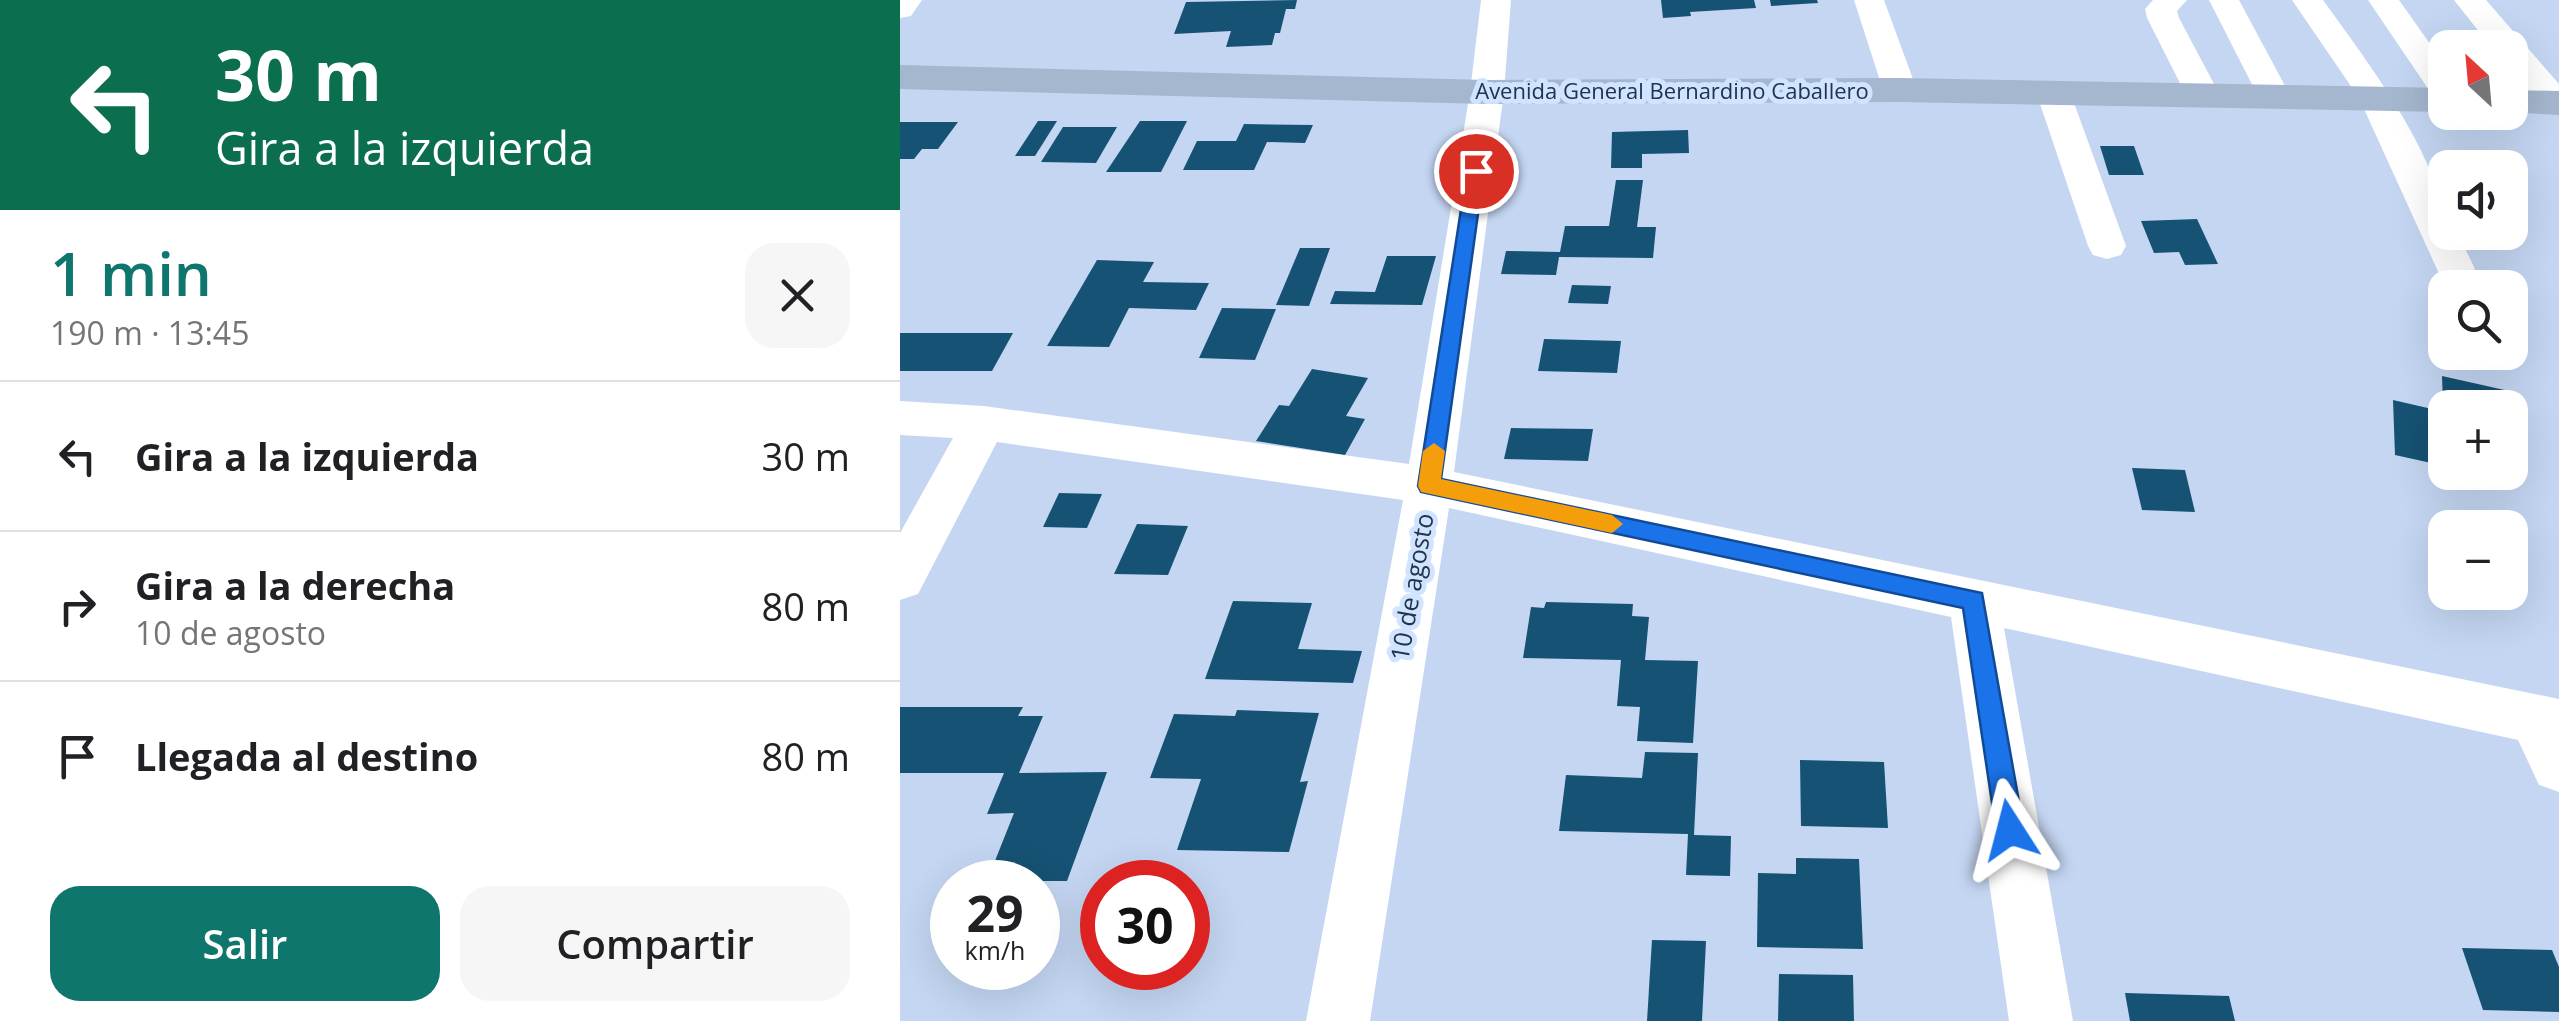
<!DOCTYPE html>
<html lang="es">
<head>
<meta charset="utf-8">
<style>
	body { margin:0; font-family:"Open Sans",sans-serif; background:#f6f6f6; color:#202124; height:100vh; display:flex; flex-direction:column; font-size:38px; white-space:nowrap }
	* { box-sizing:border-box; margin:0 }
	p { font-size:32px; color:#757577 }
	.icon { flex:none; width:55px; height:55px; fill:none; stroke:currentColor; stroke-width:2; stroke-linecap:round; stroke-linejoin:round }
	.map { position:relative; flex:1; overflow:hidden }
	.panel { display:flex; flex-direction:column; background:#fff; width:900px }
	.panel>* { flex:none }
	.banner { background:#0b6e4f; color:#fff; overflow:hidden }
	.needle { width:65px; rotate:334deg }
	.fabs { position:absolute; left:1528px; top:30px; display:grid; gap:20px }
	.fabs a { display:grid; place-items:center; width:100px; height:100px; border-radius:20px; background:#fff; box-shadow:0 10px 40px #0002; font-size:50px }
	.speed { position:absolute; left:30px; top:860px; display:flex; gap:20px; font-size:50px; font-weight:700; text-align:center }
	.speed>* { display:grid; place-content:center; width:130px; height:130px; border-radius:50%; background:#fff; box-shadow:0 10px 40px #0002; line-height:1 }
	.speed small { font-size:25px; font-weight:400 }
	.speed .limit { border:15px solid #d22; background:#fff; color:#111 }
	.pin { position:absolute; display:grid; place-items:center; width:85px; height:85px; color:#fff; margin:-42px; border:5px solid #fff; border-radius:50%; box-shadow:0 2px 10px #0007 }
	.me { position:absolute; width:110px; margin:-55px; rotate:351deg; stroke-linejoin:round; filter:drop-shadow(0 0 8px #0008) }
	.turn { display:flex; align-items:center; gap:35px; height:210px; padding:0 50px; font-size:45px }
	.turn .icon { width:130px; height:130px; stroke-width:2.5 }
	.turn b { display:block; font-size:70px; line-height:85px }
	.round { display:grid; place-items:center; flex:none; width:105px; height:105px; border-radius:30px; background:#f6f6f6 }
	.summary { display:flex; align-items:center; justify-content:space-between; height:170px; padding:0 50px }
	h1 { font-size:60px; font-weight:600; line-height:75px; color:#0f766e }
	.action { display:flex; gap:20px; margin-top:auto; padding:20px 50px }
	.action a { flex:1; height:115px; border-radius:30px; background:#0f766e; color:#fff; font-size:40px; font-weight:600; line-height:115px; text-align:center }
	.action a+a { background:#f6f6f6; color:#202124 }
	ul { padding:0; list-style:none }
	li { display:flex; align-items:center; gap:30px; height:150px; padding:0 50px; border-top:2px solid #e0e0e0 }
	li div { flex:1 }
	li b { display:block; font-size:38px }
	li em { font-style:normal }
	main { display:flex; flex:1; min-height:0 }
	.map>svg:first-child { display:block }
</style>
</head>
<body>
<main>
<section class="panel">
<div class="banner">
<div class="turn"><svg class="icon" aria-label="left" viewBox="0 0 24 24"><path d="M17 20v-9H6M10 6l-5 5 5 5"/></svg><div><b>30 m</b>Gira a la izquierda</div></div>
</div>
<div class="summary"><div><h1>1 min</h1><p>190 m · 13:45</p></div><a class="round"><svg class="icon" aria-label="close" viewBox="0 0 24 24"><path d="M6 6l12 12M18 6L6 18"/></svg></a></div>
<ul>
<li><svg class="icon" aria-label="left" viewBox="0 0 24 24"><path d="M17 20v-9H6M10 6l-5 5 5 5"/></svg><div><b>Gira a la izquierda</b></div><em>30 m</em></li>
<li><svg class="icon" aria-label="right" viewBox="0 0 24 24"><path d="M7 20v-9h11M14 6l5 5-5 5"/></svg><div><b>Gira a la derecha</b><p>10 de agosto</p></div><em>80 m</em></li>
<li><svg class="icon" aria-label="arrive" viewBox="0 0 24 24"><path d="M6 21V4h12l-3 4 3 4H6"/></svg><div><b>Llegada al destino</b></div><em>80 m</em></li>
</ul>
<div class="action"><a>Salir</a><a>Compartir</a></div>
</section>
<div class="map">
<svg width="1659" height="1021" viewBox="0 0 1659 1021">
	<rect width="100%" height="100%" fill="#c4d6f2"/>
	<!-- building -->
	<g fill="#165273">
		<polygon points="397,0 395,9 386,9 380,33 375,33 372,45 326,47 331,31 274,34 286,2"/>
		<polygon points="761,0 854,0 856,8 790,12 791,16 763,18"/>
		<polygon points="870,0 917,0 918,3 871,6"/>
		<polygon points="138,121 157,121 135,156 115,156"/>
		<polygon points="240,121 287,121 261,172 206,172"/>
		<polygon points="0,122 58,122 38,149 22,149 14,159 0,159"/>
		<polygon points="344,124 413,125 405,143 367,142 354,170 283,170 297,141 336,141"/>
		<polygon points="163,127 217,127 196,163 141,162"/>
		<polygon points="788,130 789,153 742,154 742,168 711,168 712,132"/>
		<polygon points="1200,146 1234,146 1244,175 1209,175"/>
		<polygon points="716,180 743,180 737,227 756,227 753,258 659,257 656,275 601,274 606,251 660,252 665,226 709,226"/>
		<polygon points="1297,219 1318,264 1285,265 1279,252 1254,253 1241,221"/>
		<polygon points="400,248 430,248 409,306 376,305"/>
		<polygon points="487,256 536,256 522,305 430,304 435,291 475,292"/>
		<polygon points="197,260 254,262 243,282 309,283 296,310 229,308 209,347 147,346"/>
		<polygon points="672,285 711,286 708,304 668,303"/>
		<polygon points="322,308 376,309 355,360 299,358"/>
		<polygon points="0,333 113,333 92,371 0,371"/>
		<polygon points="644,339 721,341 717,373 638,371"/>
		<polygon points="412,369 468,378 446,416 465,419 445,455 356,441 379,405 389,406"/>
		<polygon points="1542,376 1618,393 1622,422 1610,420 1610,408 1543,404"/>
		<polygon points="1493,400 1545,412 1545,466 1495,455"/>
		<polygon points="611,428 693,429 688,461 604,459"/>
		<polygon points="1232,468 1285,470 1295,512 1242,510"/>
		<polygon points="159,493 202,494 187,528 143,527"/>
		<polygon points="237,524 288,526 268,575 214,574"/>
		<polygon points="333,601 412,603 398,649 462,651 453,683 305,679"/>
		<polygon points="646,602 733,604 732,616 749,617 745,660 798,661 793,743 737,741 740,707 717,706 721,660 623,658 631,607 644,608"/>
		<polygon points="0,707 123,707 118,716 143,716 119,773 207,772 167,881 87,881 114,813 87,814 104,773 0,773"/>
		<polygon points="337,710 419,713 400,782 408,781 389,852 277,850 301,779 250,778 274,714 335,716"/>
		<polygon points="745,752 798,753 794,835 831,836 830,876 786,875 788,834 659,831 666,775 742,778"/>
		<polygon points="900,760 984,762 988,828 901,826"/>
		<polygon points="896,858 959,859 963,949 857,947 858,873 896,874"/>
		<polygon points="752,940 806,941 802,1021 747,1021"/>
		<polygon points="1562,948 1652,950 1659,967 1659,1012 1583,1010"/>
		<polygon points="879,974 953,975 954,1021 878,1021"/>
		<polygon points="1225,993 1329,996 1335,1021 1230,1021"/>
	</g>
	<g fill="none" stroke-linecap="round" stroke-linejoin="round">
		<!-- minor -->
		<g fill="#fff" fill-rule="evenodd">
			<polygon points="0,0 22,0 11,16 0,18"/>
			<polygon points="581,0 611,0 604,92 554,472 1659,699 1659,792 1639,785 1618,740 1104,628 1173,1021 1109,1021 1051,617 549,508 470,1021 406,1021 503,500 97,442 18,594 0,600 0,533 53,438 0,435 0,401 84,406 509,464 570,92"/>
			<polygon points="954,0 984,0 1017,90 1012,97 988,97 983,90"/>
			<polygon points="1253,0 1287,0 1277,11 1279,18 1320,95 1315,102 1291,102 1286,95 1247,18 1245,9"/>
			<polygon points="1309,0 1339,0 1391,97 1386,104 1362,104"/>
			<path d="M1392,0H1423C1464,57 1545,162 1545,232H1557L1575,269L1569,278L1555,282L1541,278L1459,98Z"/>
			<polygon points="1468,0 1499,0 1545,65 1545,99 1533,96"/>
			<path d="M1554,0H1586L1659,84V113C1632,109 1610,73 1610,48H1592Z"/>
			<polygon points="1153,82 1165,85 1170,92 1226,246 1221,255 1207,259 1193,255 1188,246 1136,92 1141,85"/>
		</g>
		<!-- major -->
		<g fill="#a5b7ce" fill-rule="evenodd">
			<polygon points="0,65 587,80 1000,78 1545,88 1545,112 1000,102 587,104 0,89"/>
			<polygon points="1610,90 1659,91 1659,115 1605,112 1610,112"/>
		</g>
	</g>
	<!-- route -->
	<polygon fill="#1a73e8" stroke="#114b97" stroke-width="2.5" points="576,165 584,171 541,479 1082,593 1124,830 1120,839 1110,843 1100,839 1096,830 1063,608 521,492 518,486 567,171"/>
	<!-- slow -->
	<polygon fill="#f59e0b" points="534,443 545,451 541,479 712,515 723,524 712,533 521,492 518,486 523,451"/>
	<g text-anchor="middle" stroke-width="10" stroke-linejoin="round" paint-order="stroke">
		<!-- far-street labels -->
		<g font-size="22" fill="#21334d" stroke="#d1e4ff">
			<text x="772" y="99">Avenida General Bernardino Caballero</text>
		</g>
		<!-- street labels -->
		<g font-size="25" fill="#21334d" stroke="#d1e4ff">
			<text transform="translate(512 587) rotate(-80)" y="9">10 de agosto</text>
		</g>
	</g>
</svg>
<div class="fabs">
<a><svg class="needle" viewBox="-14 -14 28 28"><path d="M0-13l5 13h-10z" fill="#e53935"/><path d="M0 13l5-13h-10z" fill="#757577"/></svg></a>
<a><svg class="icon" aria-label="sound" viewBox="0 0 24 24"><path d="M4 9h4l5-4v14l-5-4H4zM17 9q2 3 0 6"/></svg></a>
<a><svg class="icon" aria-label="search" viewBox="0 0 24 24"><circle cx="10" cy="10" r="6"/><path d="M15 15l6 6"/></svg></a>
<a>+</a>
<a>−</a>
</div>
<div class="speed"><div>29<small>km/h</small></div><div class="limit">30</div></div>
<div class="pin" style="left:576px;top:171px;background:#d93025"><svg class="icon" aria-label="arrive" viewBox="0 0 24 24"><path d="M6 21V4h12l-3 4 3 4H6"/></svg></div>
<svg class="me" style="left:1110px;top:830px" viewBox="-20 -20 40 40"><path d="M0-17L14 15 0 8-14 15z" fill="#1a73e8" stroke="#fff" stroke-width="4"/></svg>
</div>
</main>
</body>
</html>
